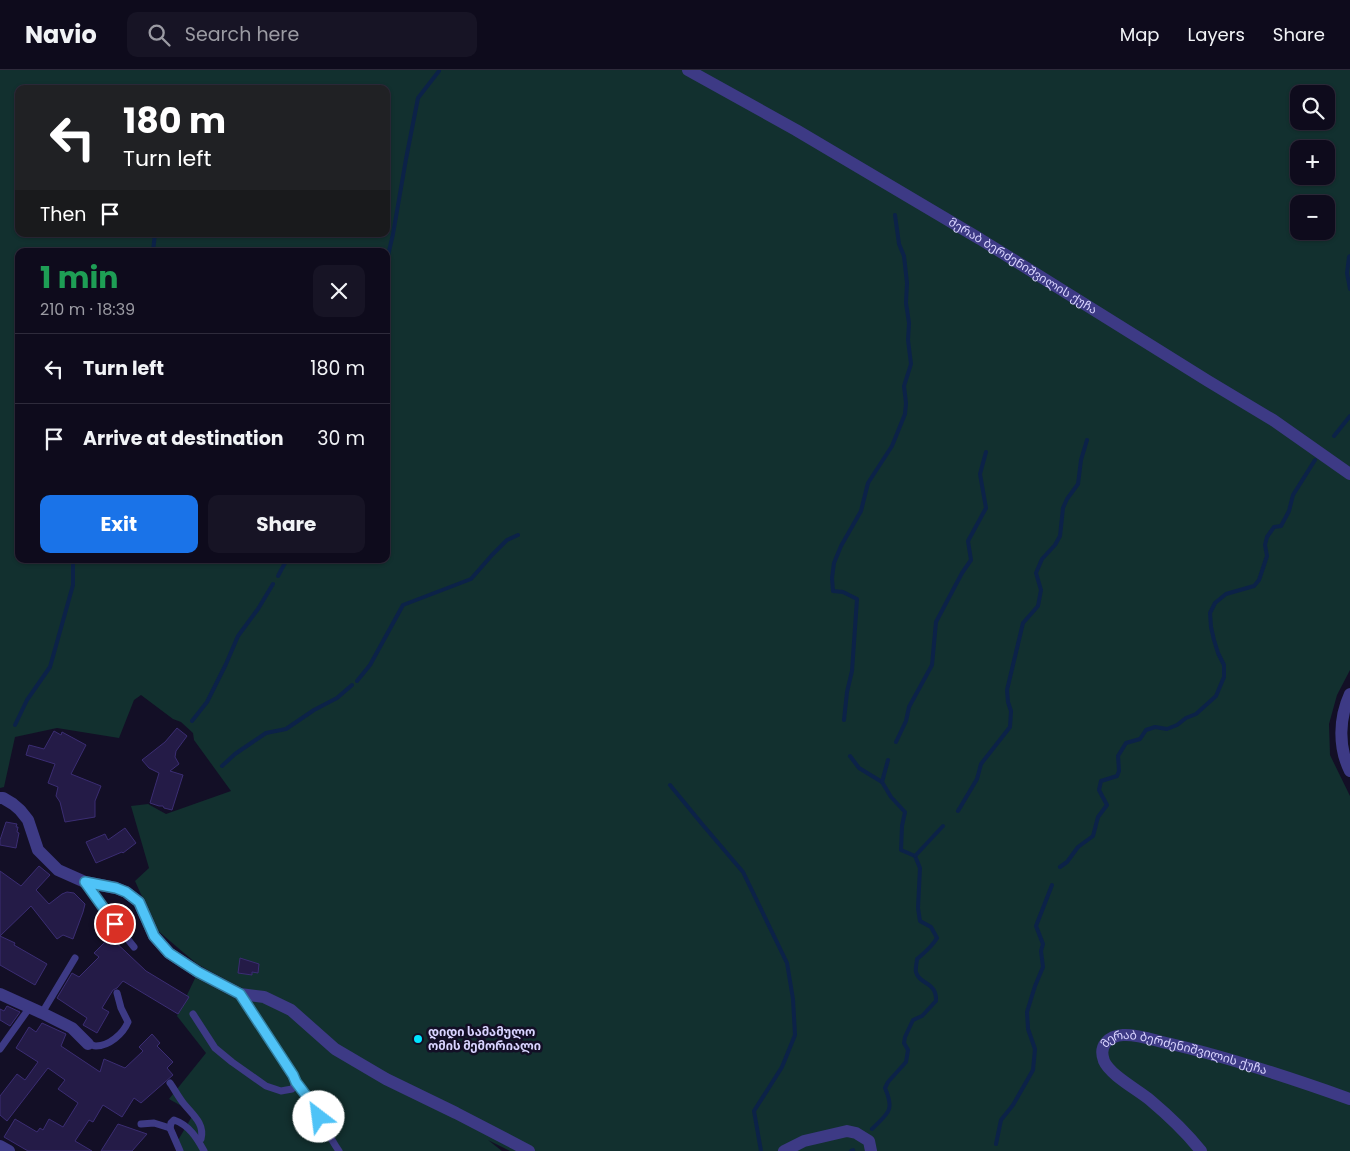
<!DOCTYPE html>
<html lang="en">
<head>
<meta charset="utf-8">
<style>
	body { margin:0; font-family:Poppins,"Noto Sans Georgian",sans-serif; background:#171425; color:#f1f3f6; height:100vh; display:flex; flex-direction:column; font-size:19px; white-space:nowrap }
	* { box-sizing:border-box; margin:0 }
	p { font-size:16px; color:#9b9ba3 }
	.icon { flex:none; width:28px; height:28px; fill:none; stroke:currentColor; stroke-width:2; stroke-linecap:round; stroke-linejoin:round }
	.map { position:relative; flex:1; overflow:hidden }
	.panel { position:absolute; left:15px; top:178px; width:375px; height:315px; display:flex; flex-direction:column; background:#0e0b1c; border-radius:10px; box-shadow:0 1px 4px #0004,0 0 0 1px #2e2b3b }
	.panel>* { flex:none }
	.hud { position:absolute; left:15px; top:15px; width:375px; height:152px; border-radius:10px; box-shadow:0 1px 4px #0004,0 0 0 1px #2e2b3b; background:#202124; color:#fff; overflow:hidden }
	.fabs { position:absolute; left:1290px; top:15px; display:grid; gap:10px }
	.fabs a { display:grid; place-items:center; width:45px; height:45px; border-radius:10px; background:#0e0b1c; box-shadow:0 1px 4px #0004,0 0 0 1px #2e2b3b; font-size:25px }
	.pin { position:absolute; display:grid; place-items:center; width:42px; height:42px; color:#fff; margin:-21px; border:2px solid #fff; border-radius:50%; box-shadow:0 1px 5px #0007 }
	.me { position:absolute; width:55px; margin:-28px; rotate:330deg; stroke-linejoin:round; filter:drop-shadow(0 0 4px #0008) }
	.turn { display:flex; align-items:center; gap:18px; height:105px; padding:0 25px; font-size:22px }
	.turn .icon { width:65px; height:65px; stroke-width:2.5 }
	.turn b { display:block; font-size:35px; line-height:42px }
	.then { display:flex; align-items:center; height:48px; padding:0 25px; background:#0003; gap:10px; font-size:19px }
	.round { display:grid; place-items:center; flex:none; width:52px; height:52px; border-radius:10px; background:#171425 }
	.head { display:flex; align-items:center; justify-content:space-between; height:85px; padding:0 25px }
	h1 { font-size:30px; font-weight:700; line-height:38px; color:#1e9e55 }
	.primary-button { display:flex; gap:10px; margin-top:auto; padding:10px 25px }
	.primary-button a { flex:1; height:58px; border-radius:10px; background:#1a73e8; color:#fff; font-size:20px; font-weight:700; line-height:58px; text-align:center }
	.primary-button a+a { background:#171425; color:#f1f3f6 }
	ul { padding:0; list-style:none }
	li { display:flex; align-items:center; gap:15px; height:70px; padding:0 25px; border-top:1px solid #2e2b3b }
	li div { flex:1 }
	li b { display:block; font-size:19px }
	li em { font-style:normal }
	header { display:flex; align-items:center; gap:30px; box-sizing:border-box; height:70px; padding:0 25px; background:#0e0b1c; border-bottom:1px solid #2e2b3b }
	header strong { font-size:24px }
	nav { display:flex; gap:28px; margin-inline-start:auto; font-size:18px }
	.search { width:350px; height:45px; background:#171425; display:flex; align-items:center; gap:12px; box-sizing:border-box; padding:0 18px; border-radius:10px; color:#9b9ba3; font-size:19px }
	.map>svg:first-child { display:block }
</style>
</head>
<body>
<header>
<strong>Navio</strong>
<div class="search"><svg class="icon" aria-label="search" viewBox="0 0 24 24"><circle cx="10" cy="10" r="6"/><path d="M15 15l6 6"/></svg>Search here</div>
<nav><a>Map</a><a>Layers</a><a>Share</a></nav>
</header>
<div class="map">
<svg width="1350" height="1081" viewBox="0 0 1350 1081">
	<rect width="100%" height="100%" fill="#130f26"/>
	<!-- green -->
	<path fill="#12302f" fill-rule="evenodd" d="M0,0H1350V600L1337,625L1329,654L1330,685L1350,726V1081H510L488,1070L502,1081H180L177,1072L194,1043L169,1029L206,983L177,946L198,902L240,918L197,894L157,860L135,811L149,798L131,736L148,734L166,744L231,721L194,670L193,663L181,652L173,649L141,625L134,630L119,668L57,658L15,667L4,717L0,718ZM19,19H386V164H19ZM1299,24H1326V51H1299ZM1299,79H1326V106H1299ZM1299,134H1326V161H1299ZM19,181H386V489H19Z"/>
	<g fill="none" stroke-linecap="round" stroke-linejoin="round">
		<!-- stream -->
		<g stroke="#0c2248" stroke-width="4">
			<polyline points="153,181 155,164"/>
			<polyline points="1350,186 1349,187 1347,203 1350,219"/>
			<polyline points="387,190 393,164 406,89 418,28 439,1"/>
			<polyline points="1334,366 1350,346"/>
			<polyline points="278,506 286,491 286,489"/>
			<polyline points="357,611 370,595 403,535 471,509 492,485 507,470 518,465"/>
			<polyline points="844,650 847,622 852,601 857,529 843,522 833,521 832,508 834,493 841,476 861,441 868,413 892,376 905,344 906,333 904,316 911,294 908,270 909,253 906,233 907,213 904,186 899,174 895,145"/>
			<polyline points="192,651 207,632 226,594 238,566 258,539 273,514"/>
			<polyline points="15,655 27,630 50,597 73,515 73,489"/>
			<polyline points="896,672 906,651 909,637 932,595 936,552 962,503 971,490 968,471 986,438 980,404 986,382"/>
			<path d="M850,686L859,698L882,712L891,727L905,742L902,756L901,780L915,786L920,798L918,838L920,851L931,857L937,868C931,878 925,882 917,889C917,893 915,898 916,902C919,915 937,911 936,931L922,946L913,950L905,967L904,973L908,980L906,992L888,1012L885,1018C895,1041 888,1043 872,1059"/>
			<polyline points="222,696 235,684 266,663 286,659 314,640 337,628 352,615"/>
			<polyline points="882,712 888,690"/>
			<polyline points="670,715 702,754 743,802 787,893 793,929 795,965 782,997 754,1041 761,1081"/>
			<polyline points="958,741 977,709 981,694 1010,657 1011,641 1008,632 1007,620 1023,553 1038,536 1041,520 1036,503 1042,489 1055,475 1060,466 1063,438 1067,429 1078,414 1081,390 1087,370"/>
			<polyline points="915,786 943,756"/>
			<polyline points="1060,797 1067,792 1078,777 1093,766 1098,747 1107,735 1099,720 1101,711 1117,706 1119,701 1118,686 1126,673 1140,669 1146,660 1155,657 1167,659 1177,655 1186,648 1196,644 1216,626 1224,607 1224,595 1218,583 1214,570 1211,557 1210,543 1215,533 1226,524 1254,516 1259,510 1267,486 1265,475 1267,467 1274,457 1281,456 1289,441 1293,425 1315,390"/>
			<polyline points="996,1074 1001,1050 1013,1035 1033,1000 1035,979 1028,959 1027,942 1035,916 1043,897 1041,881 1043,874 1036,856 1052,815"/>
			<polyline points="851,1081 853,1080"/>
		</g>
	</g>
	<!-- building -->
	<g fill="#241b47" stroke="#3b2d73">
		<polygon points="177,658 187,666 176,681 175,687 179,694 170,701 183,705 172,740 164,738 163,736 159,736 150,733 159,703 149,698 142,690 165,672"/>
		<polygon points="54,661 61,665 62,662 86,675 71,704 101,716 95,731 95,747 65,752 60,732 56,726 58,717 48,713 55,694 26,685 29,675 44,679"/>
		<polygon points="6,752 17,754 16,757 18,757 17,762 19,763 16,778 0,775 0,770"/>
		<polygon points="125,758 136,773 123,783 122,782 96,793 86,772 105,764 108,770"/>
		<polygon points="39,796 50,805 36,820 49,834 62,824 67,822 74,823 85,834 83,842 73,869 63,865 57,869 31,836 0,866 15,873 14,875 47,894 35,915 0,895 0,801 21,816"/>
		<polygon points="110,867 146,901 189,927 178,944 123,911 117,918 113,920 102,938 109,942 97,963 83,955 87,948 57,928 72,903 79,907 99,887 94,883"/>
		<polygon points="240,888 259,894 258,903 252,902 252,905 238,903"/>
		<polygon points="7,936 20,942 10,956 0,950 0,939 4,941"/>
		<polygon points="42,953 66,964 61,976 100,1002 104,989 125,998 143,981 139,977 152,964 160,973 157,976 173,992 167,998 173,1005 141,1033 134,1028 122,1047 103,1035 93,1052 89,1050 75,1071 92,1081 28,1081 4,1067 15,1049 37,1062 40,1058 43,1060 49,1049 63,1057 78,1033 58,1019 65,1010 48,998 7,1051 0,1045 0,1026 17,1004 25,1010 38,992 16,978 29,957 36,962"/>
		<polygon points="118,1054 147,1064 132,1081 101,1081"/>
	</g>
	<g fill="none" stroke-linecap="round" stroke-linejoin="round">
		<!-- service -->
		<g stroke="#3d3a85" stroke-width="7">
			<polyline points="85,812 98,832 134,877"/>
			<path d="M241,924L293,1005C297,1014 303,1020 309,1028C320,1045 327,1064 339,1081"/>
			<polyline points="42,943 75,888"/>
			<polyline points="193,944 215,978 232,992 266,1016 281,1021 292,1019 296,1012"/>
			<path d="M88,974C91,974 93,976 96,976C109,976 123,964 128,952L121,938L117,923"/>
			<polyline points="0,979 30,937"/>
			<path d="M170,1013C175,1020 179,1028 184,1034C193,1045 205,1054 201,1069L198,1070"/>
			<polyline points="141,1054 154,1053 170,1058 180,1081"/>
			<path d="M170,1058L171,1053L174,1050C189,1055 197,1068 204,1081"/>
		</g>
		<!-- minor -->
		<g stroke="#3d3a85" stroke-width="12">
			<polyline points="0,728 3,728 13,734 20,740 28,750 38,780 58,800 85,812 116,818 126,822 139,832 154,866 169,883 198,902 240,924 264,927 291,940 335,979 386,1009 456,1043 529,1081"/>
			<polyline points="0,924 42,943 72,958 88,974"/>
			<polyline points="0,1076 9,1081"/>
			<polyline points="784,1081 804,1071 847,1061 856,1063 869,1071 871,1081"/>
		</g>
		<!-- tertiary -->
		<g stroke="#3d3a85" stroke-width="12">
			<path id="s1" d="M688,0L796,60L980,169L1208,311L1273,350L1350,404"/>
			<path d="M1350,624C1339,648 1338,677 1350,701"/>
			<path id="s2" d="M1201,1081C1186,1062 1169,1046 1150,1030C1138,1020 1110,1005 1104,991C1098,975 1109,966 1123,965C1139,964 1156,971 1171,974C1232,988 1291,1008 1350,1029"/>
		</g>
	</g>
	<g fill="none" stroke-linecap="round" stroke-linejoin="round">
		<!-- route casing -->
		<g stroke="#337fa1" stroke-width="12">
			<polyline id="route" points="115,854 85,812 116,818 126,822 139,832 154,866 169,883 198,902 240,924 293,1005 296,1012 308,1028 319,1047"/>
		</g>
		<!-- route -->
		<use href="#route" stroke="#4fc3f7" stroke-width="9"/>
	</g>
	<!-- markers -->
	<circle fill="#00e5ff" stroke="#130f26" stroke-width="2" cx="418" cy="969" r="5"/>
	<g text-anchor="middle" stroke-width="5" stroke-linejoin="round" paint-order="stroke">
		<!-- street labels -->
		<g font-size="12" fill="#d9d4ff" stroke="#130f26">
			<text dy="4" stroke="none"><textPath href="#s1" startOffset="388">მერაბ ბერძენიშვილის ქუჩა</textPath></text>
			<text dy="4" stroke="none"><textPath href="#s2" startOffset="234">მერაბ ბერძენიშვილის ქუჩა</textPath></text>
		</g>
		<!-- poi labels -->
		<g font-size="12" font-weight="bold" fill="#d9d4ff" stroke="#130f26" text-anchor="start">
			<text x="428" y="966">დიდი სამამულო<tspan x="428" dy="14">ომის მემორიალი</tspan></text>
		</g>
	</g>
</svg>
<div class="fabs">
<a><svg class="icon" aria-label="search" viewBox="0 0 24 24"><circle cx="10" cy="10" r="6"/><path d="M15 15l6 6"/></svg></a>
<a>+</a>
<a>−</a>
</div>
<div class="pin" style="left:115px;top:854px;background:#d93025"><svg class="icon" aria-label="arrive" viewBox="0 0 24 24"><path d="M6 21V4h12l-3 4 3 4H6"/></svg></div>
<svg class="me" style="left:319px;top:1047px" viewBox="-20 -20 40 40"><circle r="19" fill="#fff"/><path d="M0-13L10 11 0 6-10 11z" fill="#4fc3f7"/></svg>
<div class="hud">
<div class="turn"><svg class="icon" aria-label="left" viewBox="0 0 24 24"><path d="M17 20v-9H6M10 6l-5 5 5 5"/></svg><div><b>180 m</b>Turn left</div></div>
<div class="then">Then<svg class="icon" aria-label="arrive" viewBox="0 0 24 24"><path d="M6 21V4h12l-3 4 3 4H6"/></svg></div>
</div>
<section class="panel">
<div class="head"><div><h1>1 min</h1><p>210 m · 18:39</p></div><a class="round"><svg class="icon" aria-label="close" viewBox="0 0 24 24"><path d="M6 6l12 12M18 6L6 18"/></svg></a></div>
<ul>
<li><svg class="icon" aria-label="left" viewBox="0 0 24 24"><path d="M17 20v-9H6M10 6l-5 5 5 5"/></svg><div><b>Turn left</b></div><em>180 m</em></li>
<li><svg class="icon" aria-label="arrive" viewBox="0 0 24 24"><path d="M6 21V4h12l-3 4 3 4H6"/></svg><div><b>Arrive at destination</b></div><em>30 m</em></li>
</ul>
<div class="primary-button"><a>Exit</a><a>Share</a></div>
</section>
</div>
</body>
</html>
